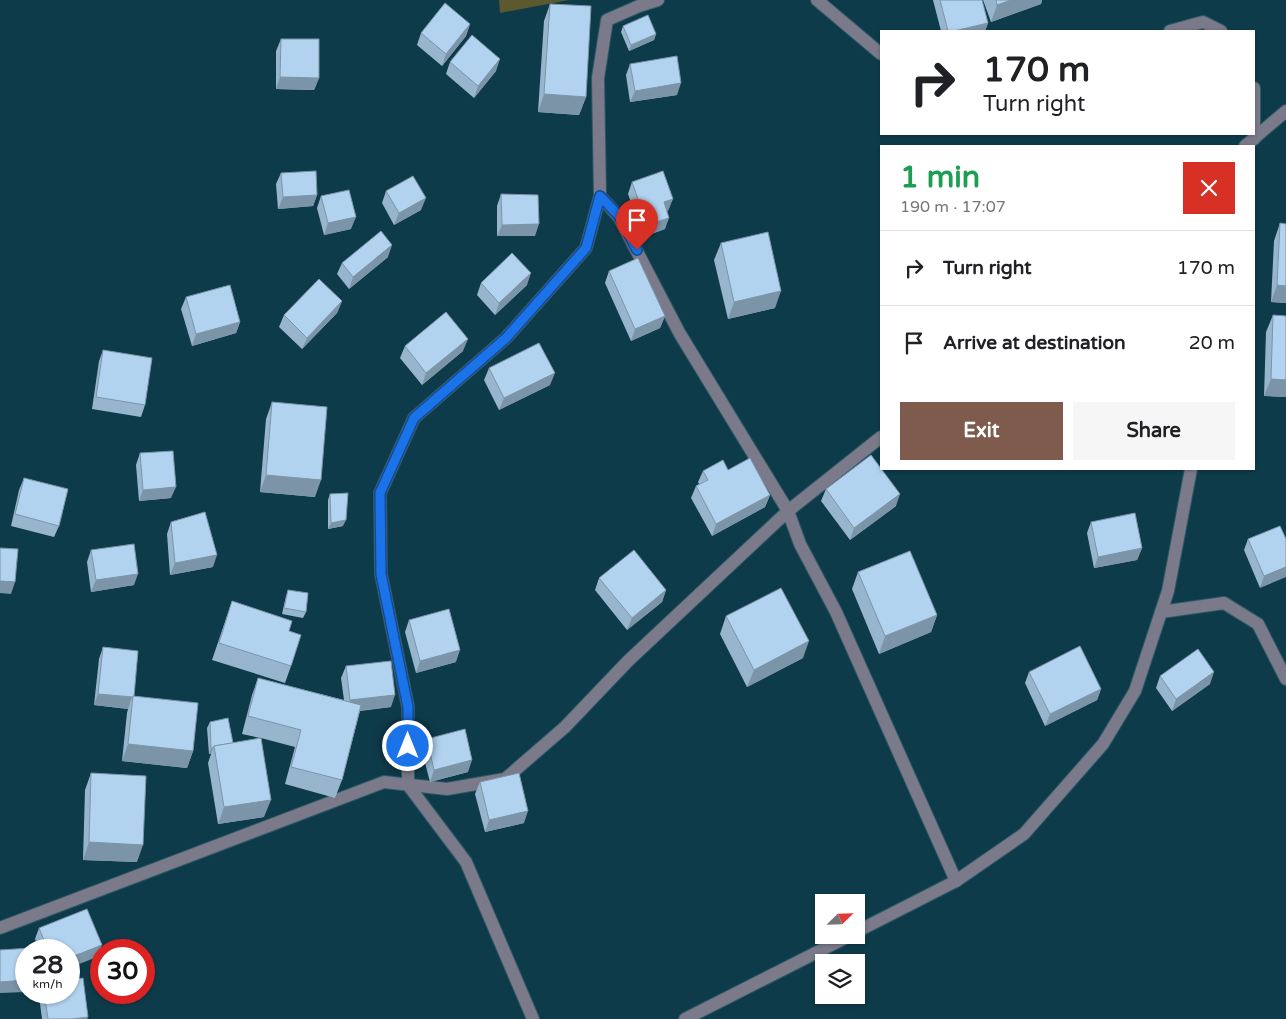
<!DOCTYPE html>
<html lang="en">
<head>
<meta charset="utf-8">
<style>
	body { margin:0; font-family:"Varela Round",sans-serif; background:#f6f6f6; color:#202124; height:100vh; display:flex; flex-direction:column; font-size:19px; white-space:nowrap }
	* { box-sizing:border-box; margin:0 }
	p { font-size:16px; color:#757577 }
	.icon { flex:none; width:28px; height:28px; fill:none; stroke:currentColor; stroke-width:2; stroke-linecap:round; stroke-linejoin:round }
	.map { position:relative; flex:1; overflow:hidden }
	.drawer { position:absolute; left:880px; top:145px; width:375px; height:325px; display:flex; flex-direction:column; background:#fff; border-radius:0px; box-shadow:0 1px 4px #0004 }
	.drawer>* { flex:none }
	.banner { position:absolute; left:880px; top:30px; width:375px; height:105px; border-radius:0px; box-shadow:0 1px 4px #0004; background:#fff; color:#202124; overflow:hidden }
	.needle { width:32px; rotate:67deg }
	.controls { position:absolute; left:815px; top:894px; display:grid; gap:10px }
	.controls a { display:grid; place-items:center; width:50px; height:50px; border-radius:0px; background:#fff; box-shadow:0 1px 4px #0004; font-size:25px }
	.speed { position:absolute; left:15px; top:939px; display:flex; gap:10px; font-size:25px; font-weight:700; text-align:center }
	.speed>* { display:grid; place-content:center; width:65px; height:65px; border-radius:50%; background:#fff; box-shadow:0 1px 4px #0004; line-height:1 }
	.speed small { font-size:12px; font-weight:400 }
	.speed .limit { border:8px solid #d22; background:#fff; color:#111 }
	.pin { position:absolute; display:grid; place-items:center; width:42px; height:42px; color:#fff; margin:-51px -21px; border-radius:50% 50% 50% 0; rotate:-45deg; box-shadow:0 0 5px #0007 }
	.pin .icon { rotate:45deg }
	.me { position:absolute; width:55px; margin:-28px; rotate:0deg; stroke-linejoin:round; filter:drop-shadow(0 0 4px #0008) }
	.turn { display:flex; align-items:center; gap:18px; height:105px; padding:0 20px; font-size:22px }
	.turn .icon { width:65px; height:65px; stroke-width:2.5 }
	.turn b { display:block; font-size:35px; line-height:42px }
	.round { display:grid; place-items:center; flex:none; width:52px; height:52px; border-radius:0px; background:#f6f6f6 }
	.overview { display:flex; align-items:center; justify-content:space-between; height:85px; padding:0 20px }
	h1 { font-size:30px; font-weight:700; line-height:38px; color:#1e9e55 }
	.action { display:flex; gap:10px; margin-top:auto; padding:10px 20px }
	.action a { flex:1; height:58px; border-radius:0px; background:#7e5b4c; color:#fff; font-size:20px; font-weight:700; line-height:58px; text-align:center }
	.action a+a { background:#f6f6f6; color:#202124 }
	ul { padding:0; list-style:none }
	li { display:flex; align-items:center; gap:15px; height:75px; padding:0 20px; border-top:1px solid #e0e0e0 }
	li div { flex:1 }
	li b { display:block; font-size:19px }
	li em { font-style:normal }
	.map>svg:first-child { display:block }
</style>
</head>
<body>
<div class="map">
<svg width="1286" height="1019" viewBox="0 0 1286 1019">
	<rect width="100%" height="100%" fill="#0e3b4a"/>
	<!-- green -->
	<polygon fill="#5c592e" points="499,0 569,0 500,13"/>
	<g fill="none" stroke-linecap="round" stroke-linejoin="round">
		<!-- minor casing -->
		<g stroke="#305967" stroke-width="14">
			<g id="minor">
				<polyline points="817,0 881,54"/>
				<polyline points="1170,31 1203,22 1221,31"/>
				<polyline points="1254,88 1254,139"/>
				<polyline points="1245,146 1286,111"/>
				<polyline points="600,196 619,217 680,334 788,511 800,544 836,612 956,881"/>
				<polyline points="1161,612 1224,603 1258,624 1286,679"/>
				<polyline points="0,928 384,782 447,789 505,779 565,727 628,661 788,511 881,437"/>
				<polyline points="856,932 956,881 1024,834 1103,744 1135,691 1168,591 1191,469"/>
				<polyline points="533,1019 466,862 408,785 408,707 381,574 380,493 414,418 506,338 586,248 600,196 598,78 607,20 639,6 658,0"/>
				<polyline points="685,1019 851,935"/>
			</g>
		</g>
		<!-- minor -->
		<use href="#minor" stroke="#7a7a8a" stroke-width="12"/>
	</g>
	<!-- wall -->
	<g fill="#98b5ce">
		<polygon points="933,0 982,0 988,23 985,31 941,31"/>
		<polygon points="983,0 1042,0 1041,4 991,22"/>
		<polygon points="550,4 586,97 579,115 538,112 544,21"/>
		<polygon points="470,24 466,36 442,66 417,45 421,33"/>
		<polygon points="623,26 656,34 654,40 629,51 621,32"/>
		<polygon points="281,39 319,78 314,90 276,89 276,51"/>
		<polygon points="450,62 496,71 474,98 446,74"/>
		<polygon points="630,64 677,95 630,102 626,75"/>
		<polygon points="281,173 317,195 313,206 278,209 276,184"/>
		<polygon points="632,182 668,211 667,211 665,229 643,237 628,194"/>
		<polygon points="386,191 421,210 394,225 382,203"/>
		<polygon points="501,194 535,236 497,236 497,206"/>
		<polygon points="321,196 351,229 324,235 317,208"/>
		<polygon points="1280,223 1286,303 1271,302 1274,241"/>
		<polygon points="721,243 775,308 728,319 714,260"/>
		<polygon points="388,257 349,289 337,274 342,263"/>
		<polygon points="609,271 665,316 660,328 631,341 605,283"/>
		<polygon points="481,283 527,285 495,315 477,295"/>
		<polygon points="186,297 240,322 236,333 192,346 181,309"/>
		<polygon points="342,301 337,313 302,349 279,327 284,315"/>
		<polygon points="1273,315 1286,397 1264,396 1266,332"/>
		<polygon points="405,346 463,351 422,385 400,358"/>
		<polygon points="103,350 145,405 141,417 92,409 99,361"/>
		<polygon points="489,368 550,385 499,410 484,380"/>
		<polygon points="272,402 315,497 260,492 266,419"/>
		<polygon points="140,453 171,498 139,501 136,465"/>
		<polygon points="728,470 770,495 765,507 712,536 691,498 696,486 699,484 698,482 703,471"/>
		<polygon points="24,478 59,526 54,537 11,526 19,490"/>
		<polygon points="826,489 896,506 850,540 821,501"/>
		<polygon points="330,494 343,526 328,529 328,500"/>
		<polygon points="171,522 213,567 170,575 167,534"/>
		<polygon points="1091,522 1142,548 1137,560 1094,568 1087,533"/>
		<polygon points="1248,539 1286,539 1260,588 1244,550"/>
		<polygon points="91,550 134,585 91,592 87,562"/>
		<polygon points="858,572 937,615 931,632 879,654 852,589"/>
		<polygon points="599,578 666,590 662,602 627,630 595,590"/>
		<polygon points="288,590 306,612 303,618 282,614 286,596"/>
		<polygon points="232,601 289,631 291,666 285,683 212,660"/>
		<polygon points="726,616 803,658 747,687 720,634"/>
		<polygon points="409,620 456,662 416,673 405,632"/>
		<polygon points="103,647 134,696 193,751 187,768 122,761 127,713 128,709 94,705 99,659"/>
		<polygon points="346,666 391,707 360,711 342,780 335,798 285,784 295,747 261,738 264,817 218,824 208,763 211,754 209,754 207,728 210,722 233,743 260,738 242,734 252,695 258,678 344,700 341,678"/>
		<polygon points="1029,672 1101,689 1097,700 1045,726 1025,683"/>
		<polygon points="1160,676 1210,684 1172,711 1156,688"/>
		<polygon points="427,739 468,772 430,782 422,751"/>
		<polygon points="91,773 137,862 83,860 85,790"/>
		<polygon points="480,782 524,823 485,832 475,794"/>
		<polygon points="39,928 97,957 69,950 39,950 35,939"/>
		<polygon points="40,992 69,992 87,1019 42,1019 39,996"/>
	</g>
	<!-- shaded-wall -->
	<g fill="#7c94a8">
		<polygon points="1011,0 1042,0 1041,4 991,22 997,5"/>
		<polygon points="988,23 985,31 954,31"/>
		<polygon points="470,24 466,36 442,66 446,54"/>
		<polygon points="656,34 654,40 629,51 631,45"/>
		<polygon points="500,59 496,71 474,98 478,86"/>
		<polygon points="280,77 319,78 314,90 276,89"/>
		<polygon points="681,83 677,95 630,102 635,91"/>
		<polygon points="544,94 586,97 579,115 538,112"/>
		<polygon points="317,195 313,206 278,209 283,197"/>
		<polygon points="426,198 421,210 394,225 399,213"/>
		<polygon points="673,199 668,211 659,214 664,202"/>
		<polygon points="356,217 351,229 324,235 328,223"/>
		<polygon points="669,218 665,229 643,237 647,225"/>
		<polygon points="539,224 535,236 497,236 502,225"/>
		<polygon points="392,245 388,257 349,289 353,277"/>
		<polygon points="531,273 527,285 495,315 499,303"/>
		<polygon points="1277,285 1286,286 1286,303 1271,302"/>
		<polygon points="781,291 775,308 728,319 734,302"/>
		<polygon points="342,301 337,313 302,349 307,338"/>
		<polygon points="665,316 660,328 631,341 635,329"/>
		<polygon points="240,322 236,333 192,346 196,334"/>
		<polygon points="468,339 463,351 422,385 426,373"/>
		<polygon points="555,373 550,385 499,410 504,398"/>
		<polygon points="1271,379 1286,380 1286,397 1264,396"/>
		<polygon points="266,475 321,480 315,497 260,492"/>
		<polygon points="176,487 171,498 139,501 143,490"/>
		<polygon points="900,494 896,506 850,540 854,528"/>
		<polygon points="770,495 765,507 712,536 716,524"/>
		<polygon points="346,520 343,526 328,529 331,523"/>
		<polygon points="1142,548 1137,560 1094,568 1098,557"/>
		<polygon points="217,555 213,567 170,575 175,563"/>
		<polygon points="1286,567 1286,577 1260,588 1264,576"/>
		<polygon points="138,574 134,585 91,592 96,580"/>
		<polygon points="0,581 15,582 11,594 0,593"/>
		<polygon points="666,590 662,602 627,630 632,618"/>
		<polygon points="937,615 931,632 879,654 885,636"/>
		<polygon points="809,641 803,658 747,687 754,670"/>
		<polygon points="460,650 456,662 416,673 420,661"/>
		<polygon points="1214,672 1210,684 1172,711 1176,699"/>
		<polygon points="1101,689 1097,700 1045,726 1050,714"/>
		<polygon points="98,694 132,697 128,709 94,705"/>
		<polygon points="395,695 391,707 346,712 350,700"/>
		<polygon points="128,744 193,751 187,768 122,761"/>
		<polygon points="211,748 213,748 211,754 209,754"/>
		<polygon points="472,760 468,772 430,782 434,770"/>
		<polygon points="271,800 264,817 218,824 224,807"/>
		<polygon points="528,811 524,823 485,832 489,820"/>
		<polygon points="89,842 143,845 137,862 83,860"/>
		<polygon points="102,945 97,957 69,968 69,958"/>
		<polygon points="26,980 26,992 0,993 0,982"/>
		<polygon points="88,1017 87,1019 71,1019"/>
	</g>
	<!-- building -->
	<g fill="#b1d3f0" stroke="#7c94a8">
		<polygon points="940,0 982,0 988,23 954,31 948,31"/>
		<polygon points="996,0 1011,0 997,5"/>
		<polygon points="445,3 470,24 446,54 421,33"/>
		<polygon points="550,4 591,6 586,97 544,94"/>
		<polygon points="648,15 656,34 631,45 623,26"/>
		<polygon points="472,35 500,59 478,86 450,62"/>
		<polygon points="281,39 319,39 319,78 280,77"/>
		<polygon points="677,56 681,83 635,91 630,64"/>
		<polygon points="316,171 317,195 283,197 281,173"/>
		<polygon points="663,171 673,199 664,202 669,218 647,225 632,182"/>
		<polygon points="413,176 426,198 399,213 386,191"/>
		<polygon points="349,190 356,217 328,223 321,196"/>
		<polygon points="501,194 538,195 539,224 502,225"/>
		<polygon points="1280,223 1286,224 1286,286 1277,285"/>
		<polygon points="381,231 392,245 353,277 342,263"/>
		<polygon points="768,232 781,291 734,302 721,243"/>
		<polygon points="512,253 531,273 499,303 481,283"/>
		<polygon points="638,258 665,316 635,329 609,271"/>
		<polygon points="319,279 342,301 307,338 284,315"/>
		<polygon points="230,285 240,322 196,334 186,297"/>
		<polygon points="446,312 468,339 426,373 405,346"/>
		<polygon points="1273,315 1286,316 1286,380 1271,379"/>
		<polygon points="539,343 555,373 504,398 489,368"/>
		<polygon points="103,350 152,358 145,405 96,397"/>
		<polygon points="272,402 327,407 321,480 266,475"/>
		<polygon points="173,451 176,487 143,490 140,453"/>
		<polygon points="871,455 900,494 854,528 826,489"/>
		<polygon points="750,458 770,495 716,524 696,486 708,480 703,471 723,460 728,470"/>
		<polygon points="24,478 68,489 59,526 15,514"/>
		<polygon points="348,493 346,520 331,523 330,494"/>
		<polygon points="205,512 217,555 175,563 171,522"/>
		<polygon points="1135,513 1142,548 1098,557 1091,522"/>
		<polygon points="1280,526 1286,539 1286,567 1264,576 1248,539"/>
		<polygon points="134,544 138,574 96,580 91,550"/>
		<polygon points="0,548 18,549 15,582 0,581"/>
		<polygon points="634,550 666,590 632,618 599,578"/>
		<polygon points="910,551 937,615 885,636 858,572"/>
		<polygon points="781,588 809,641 754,670 726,616"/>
		<polygon points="288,590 308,593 306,612 284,608"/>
		<polygon points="232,601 292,621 289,631 301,635 291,666 219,643"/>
		<polygon points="449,609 460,650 420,661 409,620"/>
		<polygon points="1080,646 1101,689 1050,714 1029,672"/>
		<polygon points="103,647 138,651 134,696 133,696 133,697 98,694"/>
		<polygon points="1198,649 1214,672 1176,699 1160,676"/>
		<polygon points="391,661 395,695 350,700 346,666"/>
		<polygon points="258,678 361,705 342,780 291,767 301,730 248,716"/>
		<polygon points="133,696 198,703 193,751 128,744"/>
		<polygon points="228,718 233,743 214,746 213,748 211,748 210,722"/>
		<polygon points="465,729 472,760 434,770 427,739"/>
		<polygon points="261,738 271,800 224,807 214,746"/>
		<polygon points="91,773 146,776 143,845 89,842"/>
		<polygon points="519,773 528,811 489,820 480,782"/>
		<polygon points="87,909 102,945 69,958 69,950 48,950 39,928"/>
		<polygon points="31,948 31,950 26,950 26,980 0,982 0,950"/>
		<polygon points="83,978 88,1017 71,1019 48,1019 44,992 69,992 69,980"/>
	</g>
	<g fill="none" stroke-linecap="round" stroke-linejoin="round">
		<!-- route casing -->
		<g stroke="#114b97" stroke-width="12">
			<polyline id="route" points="408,746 408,707 381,574 380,493 414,418 506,338 586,248 600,196 619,216 637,250"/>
		</g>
		<!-- route -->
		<use href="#route" stroke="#1a73e8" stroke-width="9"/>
	</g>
</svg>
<div class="controls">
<a><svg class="needle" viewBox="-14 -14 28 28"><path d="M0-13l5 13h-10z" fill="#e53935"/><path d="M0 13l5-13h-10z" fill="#757577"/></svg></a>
<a><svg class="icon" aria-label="layers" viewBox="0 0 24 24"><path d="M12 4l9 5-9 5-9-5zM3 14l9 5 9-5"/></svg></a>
</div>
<div class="speed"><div>28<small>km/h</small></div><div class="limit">30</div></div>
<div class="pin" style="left:637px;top:250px;background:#d93025"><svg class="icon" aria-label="arrive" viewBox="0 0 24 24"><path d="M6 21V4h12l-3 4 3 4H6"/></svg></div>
<svg class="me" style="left:408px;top:746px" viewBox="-20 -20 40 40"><circle r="17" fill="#1a73e8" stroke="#fff" stroke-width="3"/><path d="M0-11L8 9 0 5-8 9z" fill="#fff"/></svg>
<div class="banner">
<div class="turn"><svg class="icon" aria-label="right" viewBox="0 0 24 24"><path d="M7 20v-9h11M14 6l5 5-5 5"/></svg><div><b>170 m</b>Turn right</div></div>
</div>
<section class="drawer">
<div class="overview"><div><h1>1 min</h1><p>190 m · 17:07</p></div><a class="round" style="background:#d93025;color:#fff"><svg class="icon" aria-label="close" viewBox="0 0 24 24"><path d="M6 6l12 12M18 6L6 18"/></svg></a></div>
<ul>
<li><svg class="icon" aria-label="right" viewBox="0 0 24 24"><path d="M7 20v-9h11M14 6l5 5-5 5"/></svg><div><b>Turn right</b></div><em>170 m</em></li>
<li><svg class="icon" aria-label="arrive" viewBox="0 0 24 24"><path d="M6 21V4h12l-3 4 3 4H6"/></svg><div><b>Arrive at destination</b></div><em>20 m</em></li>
</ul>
<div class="action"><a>Exit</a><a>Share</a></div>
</section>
</div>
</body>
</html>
